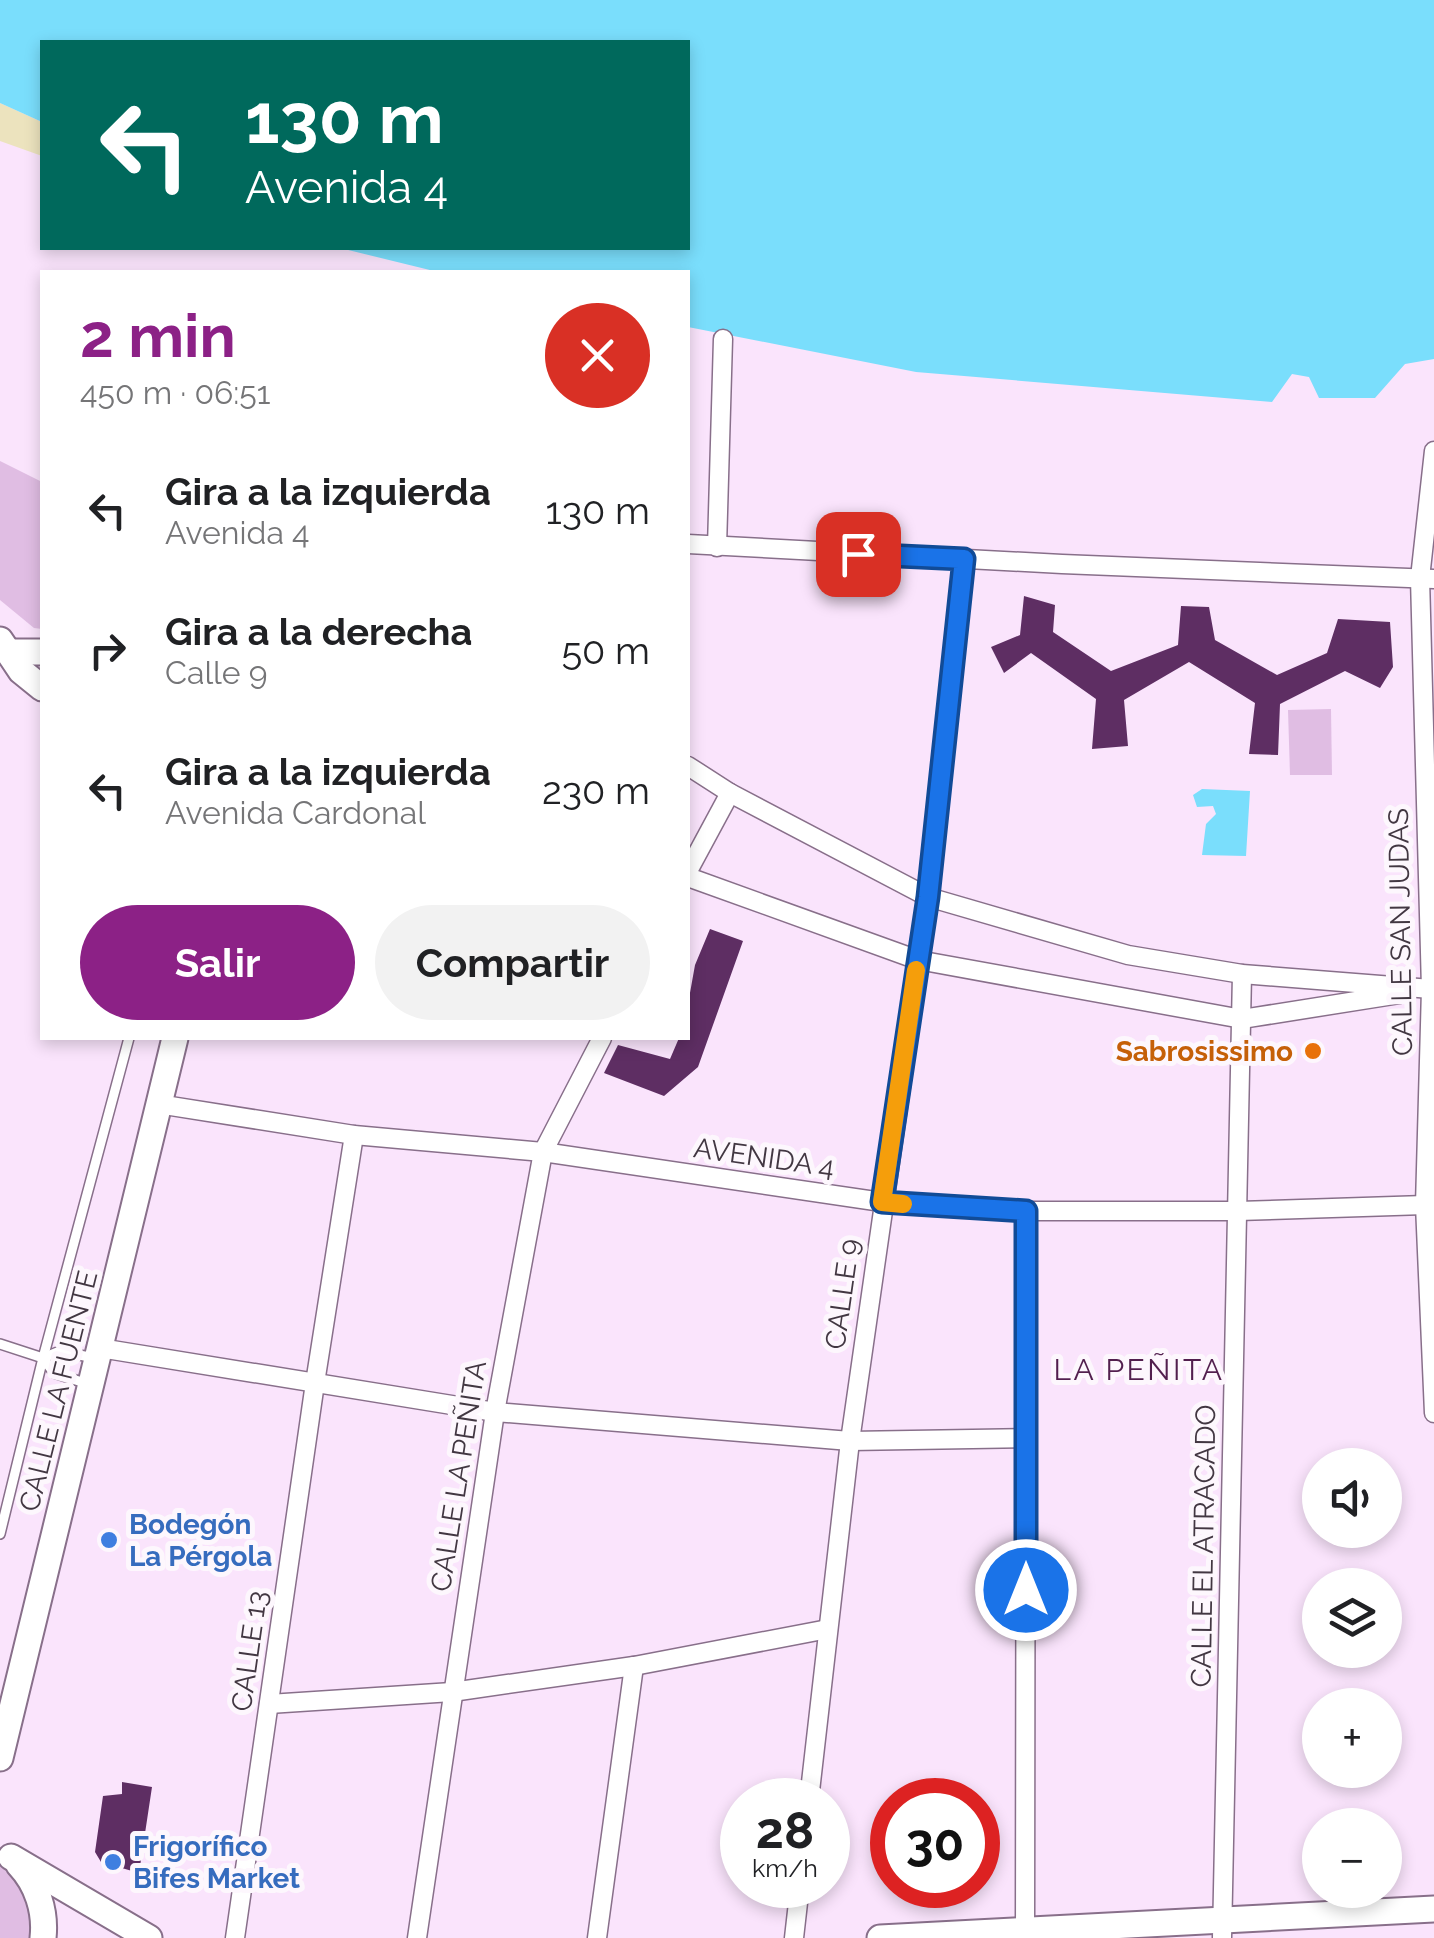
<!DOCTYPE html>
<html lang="es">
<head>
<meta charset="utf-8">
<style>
	body { margin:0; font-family:Raleway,sans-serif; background:#f2f2f2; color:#202124; height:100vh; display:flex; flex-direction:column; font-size:38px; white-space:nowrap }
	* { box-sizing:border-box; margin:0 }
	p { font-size:32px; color:#757577 }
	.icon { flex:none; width:55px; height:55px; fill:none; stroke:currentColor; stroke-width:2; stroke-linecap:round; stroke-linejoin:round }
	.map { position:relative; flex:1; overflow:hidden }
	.panel { position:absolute; left:40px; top:270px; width:650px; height:770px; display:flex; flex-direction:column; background:#fff; border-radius:0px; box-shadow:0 5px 15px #0003 }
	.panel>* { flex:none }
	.banner { position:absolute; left:40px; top:40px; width:650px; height:210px; border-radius:0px; box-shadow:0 5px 15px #0003; background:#00695c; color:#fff; overflow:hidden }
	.controls { position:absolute; left:1302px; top:1448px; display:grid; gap:20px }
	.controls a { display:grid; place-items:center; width:100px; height:100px; border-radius:50%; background:#fff; box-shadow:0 5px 15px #0003; font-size:50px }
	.speed { position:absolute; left:720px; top:1778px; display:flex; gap:20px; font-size:50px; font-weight:700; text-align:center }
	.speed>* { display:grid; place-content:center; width:130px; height:130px; border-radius:50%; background:#fff; box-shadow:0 5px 15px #0003; line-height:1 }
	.speed small { font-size:25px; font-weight:400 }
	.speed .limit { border:15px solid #d22; background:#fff; color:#111 }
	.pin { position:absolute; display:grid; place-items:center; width:85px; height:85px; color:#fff; margin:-42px; border-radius:20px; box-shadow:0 5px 15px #0006 }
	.me { position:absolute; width:110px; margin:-55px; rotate:0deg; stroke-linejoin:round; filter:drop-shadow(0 0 8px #0008) }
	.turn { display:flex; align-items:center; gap:35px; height:210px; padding:0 40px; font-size:45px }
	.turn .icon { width:130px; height:130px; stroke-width:2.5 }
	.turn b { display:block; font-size:70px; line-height:85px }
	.round { display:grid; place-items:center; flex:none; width:105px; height:105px; border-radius:52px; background:#f2f2f2 }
	.summary { display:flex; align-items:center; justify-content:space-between; height:170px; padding:0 40px }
	h1 { font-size:60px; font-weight:700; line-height:75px; color:#8c2186 }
	.action { display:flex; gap:20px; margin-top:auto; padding:20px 40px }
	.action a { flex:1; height:115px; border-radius:60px; background:#8c2186; color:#fff; font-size:40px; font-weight:700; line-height:115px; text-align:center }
	.action a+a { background:#f2f2f2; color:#202124 }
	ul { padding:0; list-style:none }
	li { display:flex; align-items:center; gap:30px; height:140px; padding:0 40px }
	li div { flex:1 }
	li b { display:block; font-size:38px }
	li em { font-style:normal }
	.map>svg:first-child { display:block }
</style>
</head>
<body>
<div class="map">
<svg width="1434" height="1938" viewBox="0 0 1434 1938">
	<rect width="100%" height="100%" fill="#fae4fc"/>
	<!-- green -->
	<g fill="#e0bde3">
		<polygon points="0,461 42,482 42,629 34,628 0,600"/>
		<polygon points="1331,709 1332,775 1290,775 1288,710"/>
		<path d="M0,1866C24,1885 31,1909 31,1938H0Z"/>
	</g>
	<!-- sand -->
	<polygon fill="#ece3be" points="0,103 42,122 42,156 0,141"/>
	<!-- water -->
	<g fill="#7adefc">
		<polygon points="0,0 1434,0 1434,359 1405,364 1375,398 1319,398 1309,377 1292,374 1272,402 916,372 688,327 688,272 438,272 340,248 688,248 688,42 42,42 42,122 0,103"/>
		<polygon points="1202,789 1250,791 1246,856 1202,855 1206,824 1216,814 1213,806 1197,807 1193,795"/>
	</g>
	<!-- building -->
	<g fill="#5e2e63">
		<polygon points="1024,596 1055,605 1053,632 1111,671 1178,645 1181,606 1209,607 1215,640 1277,675 1327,653 1338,619 1390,622 1393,667 1380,688 1345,671 1280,704 1278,755 1249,754 1255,703 1189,662 1124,700 1128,746 1092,749 1096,699 1031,653 1004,673 991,647 1020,635"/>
		<polygon points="710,929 743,941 698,1067 664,1096 604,1073 618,1045 670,1059 679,1038 688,1038 688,1004 695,965"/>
		<polygon points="122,1782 152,1787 139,1873 101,1862 95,1852 103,1796 122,1794"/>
	</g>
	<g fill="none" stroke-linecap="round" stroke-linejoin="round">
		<!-- lane casing -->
		<g stroke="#886f8a" stroke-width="12">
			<g id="lane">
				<polyline points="0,1344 43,1358 54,1373 88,1384"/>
				<polyline points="43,1358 60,1351 94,1358"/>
				<polyline points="0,1534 43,1358 129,1038"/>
			</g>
		</g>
		<!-- street casing -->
		<g stroke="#886f8a" stroke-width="21">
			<g id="street">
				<polyline points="1434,451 1420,578 1431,989 1425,1205 1434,1413"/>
				<polyline points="688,544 1062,564 1434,579"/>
				<polyline points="717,547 723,339"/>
				<polyline points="688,766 730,793 928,897 1128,955 1242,974 1431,989"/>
				<polyline points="688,871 730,793"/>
				<polyline points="688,877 918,960 1242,1019 1400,994"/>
				<polyline points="158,1104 354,1135 543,1152 882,1202 1026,1211 1238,1211 1425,1205"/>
				<polyline points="100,1348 495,1412 850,1441 1026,1438"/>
				<polyline points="269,1704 452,1692 634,1666 828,1629"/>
				<polyline points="809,1800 850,1441 928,897 964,559"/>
				<polyline points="235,1938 315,1383 354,1135"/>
				<polyline points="417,1938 495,1412 543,1152 602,1038"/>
				<polyline points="597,1938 634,1666"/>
				<polyline points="794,1938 800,1885"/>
				<polyline points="1025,1938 1026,1211"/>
				<polyline points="1222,1938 1242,974"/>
			</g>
		</g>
		<!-- secondary casing -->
		<g stroke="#886f8a" stroke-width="29">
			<g id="secondary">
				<polyline points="0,640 21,671 42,688"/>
				<polyline points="8,652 42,652"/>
				<polyline points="0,1758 175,1038"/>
				<polyline points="11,1857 149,1938"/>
				<path d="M19,1865C37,1884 46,1911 43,1938"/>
				<polyline points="880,1938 1434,1909"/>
			</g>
		</g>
		<!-- lane -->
		<use href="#lane" stroke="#fff" stroke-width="9"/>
		<!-- street -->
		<use href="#street" stroke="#fff" stroke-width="18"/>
		<!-- secondary -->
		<use href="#secondary" stroke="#fff" stroke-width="25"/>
	</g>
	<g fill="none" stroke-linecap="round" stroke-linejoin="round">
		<!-- route casing -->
		<g stroke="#114b97" stroke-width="25">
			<polyline id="route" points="858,554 964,559 928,897 882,1202 1026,1211 1026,1590"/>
		</g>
		<!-- route -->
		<use href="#route" stroke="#1a73e8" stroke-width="18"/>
		<!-- slow -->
		<polyline stroke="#f59e0b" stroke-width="18" points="903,1204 882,1202 916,970"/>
	</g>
	<!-- markers -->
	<circle fill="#e8710a" stroke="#fdf7fd" stroke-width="4" cx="1313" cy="1051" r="10"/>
	<g fill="#3f7fe0" stroke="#fdf7fd" stroke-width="4">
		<circle cx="109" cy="1540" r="10"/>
		<circle cx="113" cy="1862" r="10"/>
	</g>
	<g text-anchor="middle" stroke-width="10" stroke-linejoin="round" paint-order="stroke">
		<!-- street labels -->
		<g font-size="28" fill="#423742" stroke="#fdf7fd">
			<text transform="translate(1400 932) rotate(-91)" y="10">CALLE SAN JUDAS</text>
			<text transform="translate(764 1157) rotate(8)" y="10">AVENIDA 4</text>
			<text transform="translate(842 1294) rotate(-82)" y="10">CALLE 9</text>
			<text transform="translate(58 1391) rotate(-76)" y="10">CALLE LA FUENTE</text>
			<text transform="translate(458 1476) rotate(-81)" y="10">CALLE LA PEÑITA</text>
			<text transform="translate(1203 1546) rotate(-89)" y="10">CALLE EL ATRACADO</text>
			<text transform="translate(249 1651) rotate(-82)" y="10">CALLE 13</text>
		</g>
		<!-- food labels -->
		<g font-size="28" font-weight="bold" fill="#c56008" stroke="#fdf7fd" text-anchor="end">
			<text x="1293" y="1061">Sabrosissimo</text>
		</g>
		<!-- shop labels -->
		<g font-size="28" font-weight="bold" fill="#366cbe" stroke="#fdf7fd" text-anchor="start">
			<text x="129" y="1534">Bodegón<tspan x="129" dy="32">La Pérgola</tspan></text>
			<text x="133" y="1856">Frigorífico<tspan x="133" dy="32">Bifes Market</tspan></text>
		</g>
		<!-- neighbourhood labels -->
		<g font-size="30" letter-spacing="2.5" fill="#521f4e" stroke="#fdf7fd">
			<text x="1139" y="1380">LA PEÑITA</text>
		</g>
	</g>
</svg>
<div class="controls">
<a><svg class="icon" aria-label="sound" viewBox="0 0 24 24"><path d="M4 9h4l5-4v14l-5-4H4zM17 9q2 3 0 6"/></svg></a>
<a><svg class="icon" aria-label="layers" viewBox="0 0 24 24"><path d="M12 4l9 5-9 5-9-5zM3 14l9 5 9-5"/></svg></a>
<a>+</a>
<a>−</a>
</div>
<div class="speed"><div>28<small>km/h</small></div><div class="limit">30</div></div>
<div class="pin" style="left:858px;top:554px;background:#d93025"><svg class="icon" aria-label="arrive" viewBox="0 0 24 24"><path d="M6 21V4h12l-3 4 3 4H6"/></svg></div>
<svg class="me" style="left:1026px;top:1590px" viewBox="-20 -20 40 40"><circle r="17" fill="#1a73e8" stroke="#fff" stroke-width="3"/><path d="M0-11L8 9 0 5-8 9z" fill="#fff"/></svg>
<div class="banner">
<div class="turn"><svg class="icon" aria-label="left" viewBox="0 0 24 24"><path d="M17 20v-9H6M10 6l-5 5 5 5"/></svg><div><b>130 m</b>Avenida 4</div></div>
</div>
<section class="panel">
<div class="summary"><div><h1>2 min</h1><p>450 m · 06:51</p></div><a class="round" style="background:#d93025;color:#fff"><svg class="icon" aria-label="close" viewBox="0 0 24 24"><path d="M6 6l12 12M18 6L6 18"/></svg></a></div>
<ul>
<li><svg class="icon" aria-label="left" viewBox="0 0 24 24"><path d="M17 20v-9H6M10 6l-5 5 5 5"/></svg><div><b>Gira a la izquierda</b><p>Avenida 4</p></div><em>130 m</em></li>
<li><svg class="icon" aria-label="right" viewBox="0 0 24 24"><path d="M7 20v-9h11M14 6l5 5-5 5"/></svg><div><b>Gira a la derecha</b><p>Calle 9</p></div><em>50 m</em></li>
<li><svg class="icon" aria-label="left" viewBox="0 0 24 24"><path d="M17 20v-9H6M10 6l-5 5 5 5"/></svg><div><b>Gira a la izquierda</b><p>Avenida Cardonal</p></div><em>230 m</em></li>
</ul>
<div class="action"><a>Salir</a><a>Compartir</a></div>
</section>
</div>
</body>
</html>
